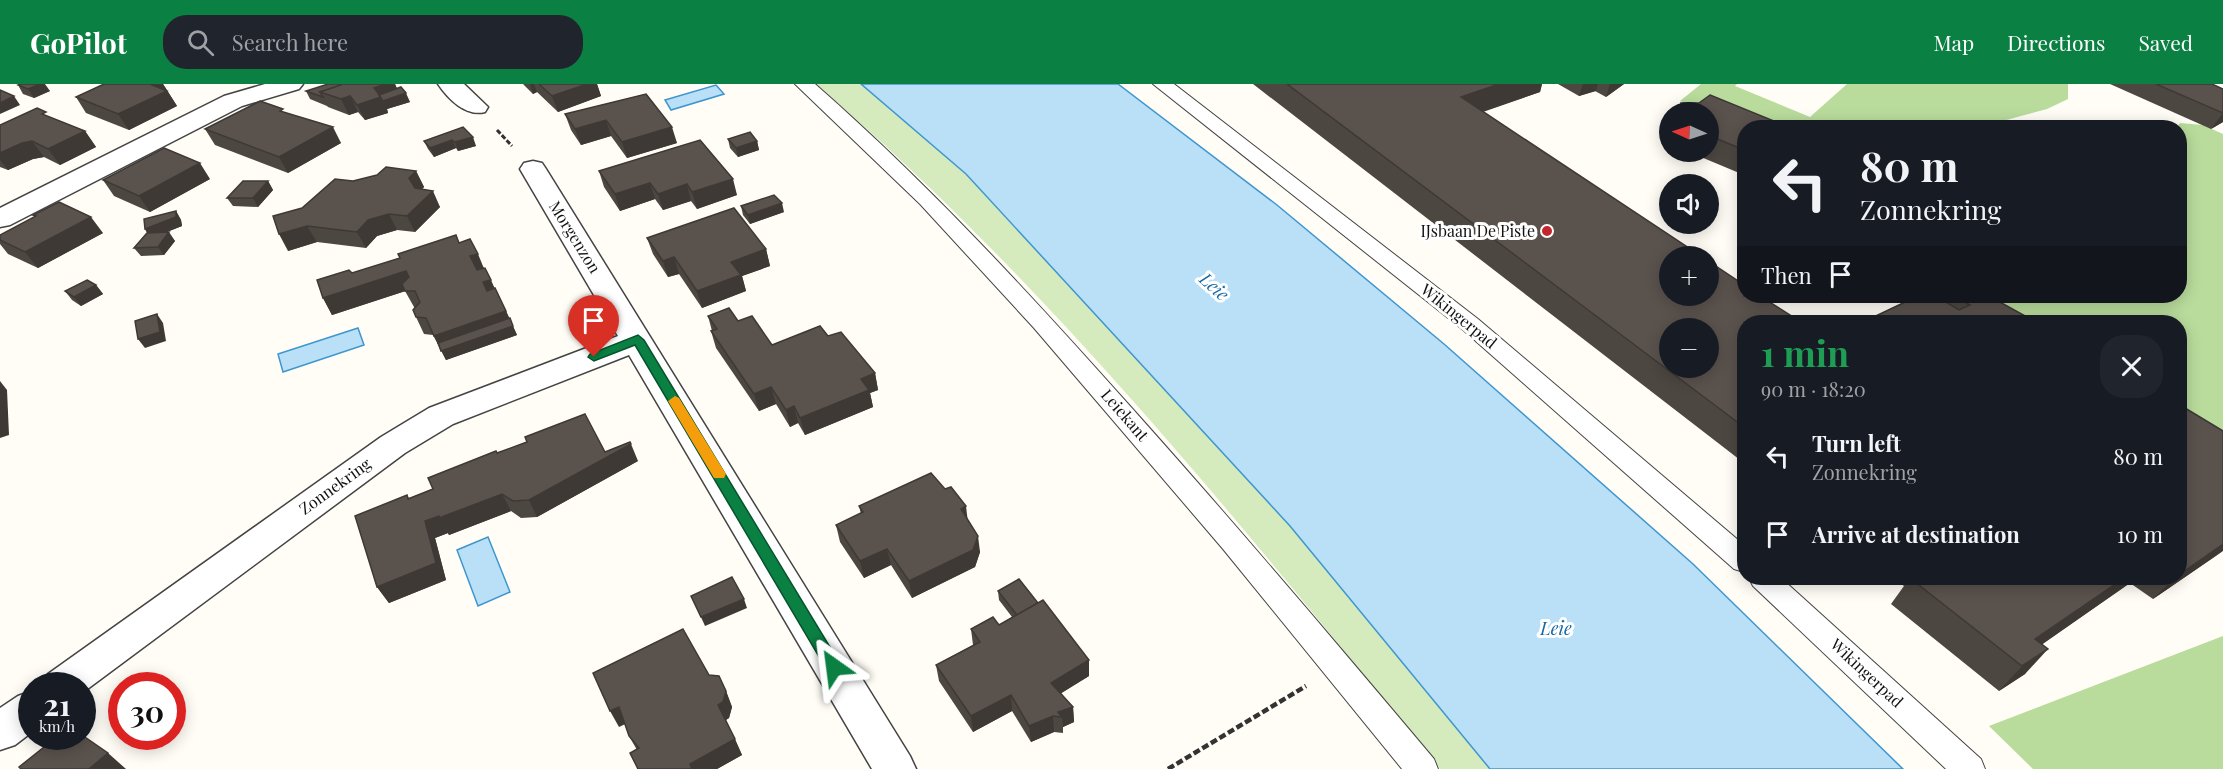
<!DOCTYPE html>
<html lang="en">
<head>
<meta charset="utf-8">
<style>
	body { margin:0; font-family:"Playfair Display",serif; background:#20242c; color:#f1f3f6; height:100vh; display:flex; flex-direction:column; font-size:22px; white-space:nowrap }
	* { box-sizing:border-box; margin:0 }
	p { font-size:20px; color:#9ea1a6 }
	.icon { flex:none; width:33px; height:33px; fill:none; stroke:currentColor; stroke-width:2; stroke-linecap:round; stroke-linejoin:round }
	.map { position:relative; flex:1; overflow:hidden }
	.panel { position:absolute; left:1737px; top:231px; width:450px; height:270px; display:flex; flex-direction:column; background:#171b24; border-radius:24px; box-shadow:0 3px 15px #0003 }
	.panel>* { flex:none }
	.top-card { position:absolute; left:1737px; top:36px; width:450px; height:183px; border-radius:24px; box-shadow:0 3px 15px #0003; background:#171b24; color:#f1f3f6; overflow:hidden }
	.needle { width:39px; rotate:273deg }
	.fabs { position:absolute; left:1659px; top:18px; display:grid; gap:12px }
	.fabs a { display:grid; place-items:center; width:60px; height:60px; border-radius:50%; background:#171b24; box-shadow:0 3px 15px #0003; font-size:30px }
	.speed { position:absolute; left:18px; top:588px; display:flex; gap:12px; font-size:30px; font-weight:700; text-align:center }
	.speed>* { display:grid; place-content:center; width:78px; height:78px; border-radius:50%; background:#171b24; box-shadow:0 3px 15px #0003; line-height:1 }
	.speed small { font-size:15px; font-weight:400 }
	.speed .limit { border:9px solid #d22; background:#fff; color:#111 }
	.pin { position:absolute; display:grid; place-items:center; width:51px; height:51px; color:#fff; margin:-62px -26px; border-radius:50% 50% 50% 0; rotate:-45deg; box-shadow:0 0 6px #0007 }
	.pin .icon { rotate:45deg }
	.me { position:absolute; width:66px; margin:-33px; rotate:329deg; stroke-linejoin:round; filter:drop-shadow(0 0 4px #0008) }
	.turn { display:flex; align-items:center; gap:21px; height:126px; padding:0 24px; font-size:27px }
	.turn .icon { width:78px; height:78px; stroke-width:2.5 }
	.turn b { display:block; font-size:42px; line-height:51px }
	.then { display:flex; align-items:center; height:57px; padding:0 24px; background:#0003; gap:12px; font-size:22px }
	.round { display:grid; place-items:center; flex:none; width:63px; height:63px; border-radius:24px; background:#20242c }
	.overview { display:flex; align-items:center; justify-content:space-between; height:102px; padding:0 24px }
	h1 { font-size:36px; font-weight:700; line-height:45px; color:#1e9e55 }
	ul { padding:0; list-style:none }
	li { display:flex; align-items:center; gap:18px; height:78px; padding:0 24px }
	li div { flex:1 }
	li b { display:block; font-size:22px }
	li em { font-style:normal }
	header { display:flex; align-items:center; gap:36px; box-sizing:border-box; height:84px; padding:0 30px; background:#0b8043; color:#fff }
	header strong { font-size:28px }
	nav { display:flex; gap:33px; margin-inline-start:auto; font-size:21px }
	.search { width:420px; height:54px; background:#20242c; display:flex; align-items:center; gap:15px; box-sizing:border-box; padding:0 21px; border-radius:24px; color:#9ea1a6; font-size:22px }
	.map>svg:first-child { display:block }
</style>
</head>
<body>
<header>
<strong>GoPilot</strong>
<div class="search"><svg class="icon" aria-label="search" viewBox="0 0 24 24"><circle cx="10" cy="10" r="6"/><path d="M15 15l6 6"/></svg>Search here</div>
<nav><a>Map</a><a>Directions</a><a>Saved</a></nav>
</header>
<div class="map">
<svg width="2223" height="685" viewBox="0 0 2223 685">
	<rect width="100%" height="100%" fill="#fffdf5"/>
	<!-- green -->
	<path fill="#d5ebbd" d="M816,0H861L966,90L1290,442L1490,685H1440C1246,446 1050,201 816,0Z"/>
	<!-- forest -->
	<g fill="#b9dc9c">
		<polygon points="1701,0 1737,0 1735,2 1810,33 1847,0 2068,0 2068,15 2047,25 1999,38 2000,43 1744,44 1680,17"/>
		<polygon points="2180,39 2203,41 2223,50 2223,380 2180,340 2180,238 2001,238 1954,212 2180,212 2180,44 2177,43"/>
		<polygon points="2223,552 2223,685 2033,685 1989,642"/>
	</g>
	<!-- water -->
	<g fill="#b9e0f7" stroke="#3f96cf" stroke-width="1.5">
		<polygon points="861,0 1118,0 1277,121 1444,260 1693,480 1903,685 1490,685 1290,442 966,90"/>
		<polygon points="716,1 724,10 671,26 665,16"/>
		<polygon points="358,244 364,261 283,288 278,270"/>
		<polygon points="488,453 510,508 478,522 457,466"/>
	</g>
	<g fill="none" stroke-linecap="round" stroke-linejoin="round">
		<!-- lane casing -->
		<g stroke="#444" stroke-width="2">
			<g id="lane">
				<path d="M795,0H815C928,99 1030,210 1130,322C1234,438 1334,556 1434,675L1438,685H1402L1223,465L1034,244L920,120Z"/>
				<polygon points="1153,0 1174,0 1478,235 1744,461 1744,488 1734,485 1462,245"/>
				<polygon points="1749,494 1781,494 1981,675 1985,685 1946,685 1753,502"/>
			</g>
		</g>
		<!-- street casing -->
		<g stroke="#444" stroke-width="3">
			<g id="street">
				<polygon points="265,0 303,0 299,5 242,22 10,141 0,143 0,124 224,12"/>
				<path d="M438,0H464L488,23L485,28C466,33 448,15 438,0Z"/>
				<polygon points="533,77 542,79 546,85 910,672 916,685 872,685 629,271 453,340 405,369 82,609 82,602 42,602 48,590 381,353 429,324 618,252 520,85 524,79"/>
				<polygon points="32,607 32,648 15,661 0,666 0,624 18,612"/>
			</g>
		</g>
		<!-- path-far1 -->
		<polyline stroke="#333" stroke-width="3" stroke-dasharray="5 2" stroke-linecap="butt" points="497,46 512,62"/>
		<!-- path -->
		<polyline stroke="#333" stroke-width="4.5" stroke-dasharray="7 3" stroke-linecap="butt" points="1168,685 1306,602"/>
		<!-- lane -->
		<use href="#lane" fill="#fff" fill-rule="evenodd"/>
		<!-- street -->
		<use href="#street" fill="#fff" fill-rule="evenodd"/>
	</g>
	<!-- wall -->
	<g fill="#4d4742">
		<polygon points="104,0 163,0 177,22 129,46 86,29 76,13"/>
		<polygon points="328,0 395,0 397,5 410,18 387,25 388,29 365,36 358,28 349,31 328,23 327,22 310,15 306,7"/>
		<polygon points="523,0 597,0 601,12 558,28 537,8 533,10"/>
		<polygon points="1253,0 1542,0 1540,8 1483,28 1744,238 1744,379"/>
		<polygon points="1558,0 1624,0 1606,13 1595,7 1579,12"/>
		<polygon points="2110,0 2212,0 2223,5 2223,38 2211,45"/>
		<polygon points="18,1 50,7 34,14 23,10"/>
		<polygon points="646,10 677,59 627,74 611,52 581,61 571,46 565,30"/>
		<polygon points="1710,11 1791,44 1744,44 1744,91 1689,68 1708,68 1708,28 1677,28 1681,19 1699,19"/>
		<polygon points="285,28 341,59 288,89 215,61 205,45"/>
		<polygon points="50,33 85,47 96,63 60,81 44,73 33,75 8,86 0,83 0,41"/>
		<polygon points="463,43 476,62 458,67 456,64 434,73 428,65 424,57"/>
		<polygon points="728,55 757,57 759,66 738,73 730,64"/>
		<polygon points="700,56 737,111 697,125 691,117 663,126 655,115 620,127 604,103 599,87"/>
		<polygon points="416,87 424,103 422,105 440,123 415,148 397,146 377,152 366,164 317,158 288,167 302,124 353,97"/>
		<polygon points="210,95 150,128 114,112 103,96"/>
		<polygon points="268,97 273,106 258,123 233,122 227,114"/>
		<polygon points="741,122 784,128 750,140 743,131"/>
		<polygon points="176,127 181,136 182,142 167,148 175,157 164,171 141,172 134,164 147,149 145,145"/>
		<polygon points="33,131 103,149 38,184 8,170 0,160 0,151 35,133"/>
		<polygon points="647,154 766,165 770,182 742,192 746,207 702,224 679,190 668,193 653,170"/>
		<polygon points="460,159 484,184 506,227 517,251 446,276 433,251 424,250 416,233 415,224 414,223 405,207 332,231 323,214 352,189"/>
		<polygon points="96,201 103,210 81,222 72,216 65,207"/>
		<polygon points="1904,212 1989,212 2036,238 1863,238 1910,215"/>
		<polygon points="708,232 738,237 772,261 828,252 875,289 878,306 870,309 873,323 805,351 798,339 790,343 776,320 759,327 716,264 711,247 712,247"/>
		<polygon points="605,368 638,377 537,433 521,434 511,427 449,451 448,449 435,454 446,496 389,519 377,503 407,411 409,414 433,405 497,369"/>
		<polygon points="859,422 968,436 980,468 975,483 912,514 891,481 864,494 840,458 836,441 861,430"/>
		<polygon points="2223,467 2153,515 2130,499 2042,560 2025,590 1999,607 1891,520 1904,502 1893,494 2180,494"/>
		<polygon points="998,507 1038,519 1089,576 1089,592 1061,609 1073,623 1074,638 1063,643 1063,649 1054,648 1031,658 1012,627 973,648 939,597 936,581 973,561 971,545 999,541 1012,533 999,516"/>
		<polygon points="709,591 726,607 732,623 729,634 726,636 742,671 717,685 638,685 637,666 629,652 625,640 619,643"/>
	</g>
	<!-- shaded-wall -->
	<g fill="#3f3936">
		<polygon points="40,0 45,0 50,7 34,14 28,5"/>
		<polygon points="148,0 163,0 177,22 129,46 118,30"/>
		<polygon points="386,0 395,0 400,11 406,9 410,18 387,25 388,29 365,36 357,21 374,4"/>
		<polygon points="530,0 534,0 537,8 533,10"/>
		<polygon points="587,0 597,0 601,12 558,28 552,12"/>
		<polygon points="1499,0 1542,0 1540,8 1455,37 1461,13"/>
		<polygon points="1583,0 1598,0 1596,7 1579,12"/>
		<polygon points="1610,0 1624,0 1606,13"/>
		<polygon points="14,12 20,21 0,30 0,19"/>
		<polygon points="350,12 358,28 349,31 341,15"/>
		<polygon points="2223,29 2223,38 2211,45"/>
		<polygon points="606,36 611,52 581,61 575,45"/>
		<polygon points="333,43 341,59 288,89 279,73"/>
		<polygon points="672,43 677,59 627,74 622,58"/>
		<polygon points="85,47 96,63 60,81 48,65"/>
		<polygon points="473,53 476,62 458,67 455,58"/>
		<polygon points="452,56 456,64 434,73 430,64"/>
		<polygon points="32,57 44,73 33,75 8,86 0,76 0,69 22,59"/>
		<polygon points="757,57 759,66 738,73 736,64"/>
		<polygon points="200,79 210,95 150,128 139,112"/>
		<polygon points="416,87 424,103 417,110 409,94"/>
		<polygon points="733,95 737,111 697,125 692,108"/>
		<polygon points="268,97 273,106 258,123 253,114"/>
		<polygon points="650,99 655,115 620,127 615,110"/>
		<polygon points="687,100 691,117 663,126 658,110"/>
		<polygon points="433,107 440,123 415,148 407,132"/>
		<polygon points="782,119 784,128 750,140 748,131"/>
		<polygon points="176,127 181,136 182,142 151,154 145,145"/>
		<polygon points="389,130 397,146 377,152 366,164 357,148 368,136"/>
		<polygon points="91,133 103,149 38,184 25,168"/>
		<polygon points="307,142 317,158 288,167 279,150"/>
		<polygon points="169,148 175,157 164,171 158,163"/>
		<polygon points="766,165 770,182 742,192 746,207 702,224 697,207 731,178"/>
		<polygon points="478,170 485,187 478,189 470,172"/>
		<polygon points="674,173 679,190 668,193 663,177"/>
		<polygon points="406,187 415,204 332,231 323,214"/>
		<polygon points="491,196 498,212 491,215 483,198"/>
		<polygon points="96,201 103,210 81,222 74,213"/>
		<polygon points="506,227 517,251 446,276 434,252"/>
		<polygon points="157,230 163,239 166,257 145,264 138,255"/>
		<polygon points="875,289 878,306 870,309 873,323 805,351 800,334 861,295"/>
		<polygon points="0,297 7,306 9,351 0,354"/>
		<polygon points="771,303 776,320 759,327 754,310"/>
		<polygon points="794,322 798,339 790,343 786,326"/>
		<polygon points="631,360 638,377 537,433 529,416"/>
		<polygon points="502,410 511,427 449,451 448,449 435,454 446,496 389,519 377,503 425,437"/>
		<polygon points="966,422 968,439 961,425"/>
		<polygon points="978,452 980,468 975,483 912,514 909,497"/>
		<polygon points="2223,460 2223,467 2153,515 2174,494 2180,494 2180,490"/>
		<polygon points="887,465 891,481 864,494 860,477"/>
		<polygon points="2124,494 2135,494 2130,499 2017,578 2035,555"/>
		<polygon points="744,515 747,524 705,542 701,533"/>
		<polygon points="2048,565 2025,590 1999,607 2022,582"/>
		<polygon points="1089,576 1089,592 1052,615 1051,599"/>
		<polygon points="726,607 732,623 729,634 724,637 718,621"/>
		<polygon points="1011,611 1012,627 973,648 971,632"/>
		<polygon points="619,623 627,639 619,643 610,627"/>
		<polygon points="1073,623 1074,638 1063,643 1062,633 1058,628"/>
		<polygon points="1053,632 1054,648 1031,658 1029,642"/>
		<polygon points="735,655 742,671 717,685 692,685 690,680"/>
		<polygon points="108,669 126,685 89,685"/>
	</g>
	<!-- building -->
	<g fill="#5a524d" stroke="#3f3936" stroke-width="1.5" fill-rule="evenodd">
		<polygon points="20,0 40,0 28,5 18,1"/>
		<polygon points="104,0 150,0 167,7 118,30 76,13"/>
		<polygon points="328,0 338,0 339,2 320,8 323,13 306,7"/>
		<polygon points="340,0 386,0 374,4 381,13 357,21 350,12 341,15 320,8 341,1"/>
		<polygon points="539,0 587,0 552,12"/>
		<path d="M1287,0H1499L1461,13L1701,172H1670V212H1708V177L1744,201V212H1760L1801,238H1744V343ZM1670,244H1708V284H1670Z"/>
		<polygon points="2156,0 2212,0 2223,5 2223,29"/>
		<polygon points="401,3 406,9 383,17 379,11"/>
		<polygon points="0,6 14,12 0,19"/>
		<polygon points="646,10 672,43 622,58 606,36 575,45 565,30"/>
		<polygon points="1710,11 1791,44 1744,44 1744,66 1708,51 1708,28 1686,28 1684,27 1681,19 1699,19"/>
		<polygon points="260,17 283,25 280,27 333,43 279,73 205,45"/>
		<polygon points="37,24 46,28 42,30 85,47 48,65 32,57 22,59 0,69 0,41"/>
		<polygon points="463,43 473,53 455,58 452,56 430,64 424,57"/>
		<polygon points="750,48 757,57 736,64 728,55"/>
		<polygon points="700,56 733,95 692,108 687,100 658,110 650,99 615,110 599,87"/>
		<polygon points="164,64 200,79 139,112 103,96"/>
		<polygon points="386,83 416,87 409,94 415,104 433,107 407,132 389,130 368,136 357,148 307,142 279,150 273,132 302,124 335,95 353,97 377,91"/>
		<polygon points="243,97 268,97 253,114 227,114"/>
		<polygon points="774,111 782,119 748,131 741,122"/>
		<polygon points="59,118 91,133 25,168 0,156 0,151 36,132 33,131"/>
		<polygon points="734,124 766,165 731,178 741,191 697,207 674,173 663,177 647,154"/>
		<polygon points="176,127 176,133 145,145 144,135"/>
		<polygon points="169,148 158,163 134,164 147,149"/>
		<polygon points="456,151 459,159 470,155 478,170 470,172 477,186 485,184 491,196 483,198 487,207 495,204 506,227 434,252 426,234 416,233 413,226 420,218 415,207 405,207 402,200 409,193 406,187 323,214 317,196 349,186 352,189 400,174 398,170"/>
		<polygon points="87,196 96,201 74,213 65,207"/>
		<polygon points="1918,212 1936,212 1959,226 1970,221 1954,212 1989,212 2036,238 1863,238"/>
		<polygon points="729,224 738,237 752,232 772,261 820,242 828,252 841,248 875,289 861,295 869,306 800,334 794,322 786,326 771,303 754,310 711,247 717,245 708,232"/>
		<polygon points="157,230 160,248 138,255 135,237"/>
		<polygon points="510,234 513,242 441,267 438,259"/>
		<polygon points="2180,321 2223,347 2223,460 2180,490"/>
		<polygon points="585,330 605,368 630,358 631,360 529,416 513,417 502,410 439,434 439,432 425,437 436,479 377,503 355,432 407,411 408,415 433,405 428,394 496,367 497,369 527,358 525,353"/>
		<polygon points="931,389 945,405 951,403 966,422 961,425 978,452 973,466 909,497 887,465 860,477 836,441 863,428 859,422"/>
		<polygon points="732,493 744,515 701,533 691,512"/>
		<polygon points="1910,494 2124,494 2035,555 2048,565 2022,582"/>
		<polygon points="1019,495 1038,519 1017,531 998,507"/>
		<polygon points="1043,516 1089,576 1051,599 1073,623 1058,628 1062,633 1053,632 1029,642 1011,611 971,632 936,581 980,558 971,545 993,533 999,541"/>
		<polygon points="683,545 709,591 719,592 726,607 723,618 718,621 735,655 690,680 692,685 638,685 630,669 639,664 629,652 619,623 610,627 593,589"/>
		<polygon points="82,651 108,669 89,685 21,685 19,683 58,652 82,652"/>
	</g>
	<!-- route -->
	<polygon fill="#0b8043" stroke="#07532c" stroke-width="1.5" points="638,251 644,256 839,578 842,583 839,588 834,590 828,588 635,261 594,277 588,273 590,270"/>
	<!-- slow -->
	<polygon fill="#f59e0b" points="675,312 679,314 724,387 726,390 724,394 714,394 668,317"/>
	<!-- markers -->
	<circle fill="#c4262e" stroke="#fff" stroke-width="2" cx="1547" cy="147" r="6"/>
	<g text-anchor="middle" stroke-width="6" stroke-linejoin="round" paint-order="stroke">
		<!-- poi labels -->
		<g font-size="16" fill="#111" stroke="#fff" text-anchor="end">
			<text x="1535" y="153">IJsbaan De Piste</text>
		</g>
		<!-- street labels -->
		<g font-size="16" fill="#111" stroke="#fff">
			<text transform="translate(575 153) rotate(58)" y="6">Morgenzon</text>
			<text transform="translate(1459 232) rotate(39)" y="6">Wikingerpad</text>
			<text transform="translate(1125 331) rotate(49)" y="6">Leiekant</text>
			<text transform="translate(335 402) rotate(-36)" y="6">Zonnekring</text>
			<text transform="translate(1867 589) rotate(43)" y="6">Wikingerpad</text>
		</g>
		<!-- water labels -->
		<g font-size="18" font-style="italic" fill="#1768a6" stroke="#fff">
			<text transform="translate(1214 203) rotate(42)" y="6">Leie</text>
			<text x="1556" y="551">Leie</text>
		</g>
	</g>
</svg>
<div class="fabs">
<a><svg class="needle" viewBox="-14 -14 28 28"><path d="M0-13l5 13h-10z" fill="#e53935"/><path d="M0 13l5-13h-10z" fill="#9ea1a6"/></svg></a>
<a><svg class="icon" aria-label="sound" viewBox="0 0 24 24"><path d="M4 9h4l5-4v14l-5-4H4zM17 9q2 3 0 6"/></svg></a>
<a>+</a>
<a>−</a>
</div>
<div class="speed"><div>21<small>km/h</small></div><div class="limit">30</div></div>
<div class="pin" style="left:594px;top:273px;background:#d93025"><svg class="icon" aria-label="arrive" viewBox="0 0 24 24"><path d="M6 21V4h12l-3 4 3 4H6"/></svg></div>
<svg class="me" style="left:834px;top:583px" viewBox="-20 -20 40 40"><path d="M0-17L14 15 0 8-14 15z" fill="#0b8043" stroke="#fff" stroke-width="4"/></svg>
<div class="top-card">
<div class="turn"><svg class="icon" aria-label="left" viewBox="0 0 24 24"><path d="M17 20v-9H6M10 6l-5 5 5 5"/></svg><div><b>80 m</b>Zonnekring</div></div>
<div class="then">Then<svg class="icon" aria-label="arrive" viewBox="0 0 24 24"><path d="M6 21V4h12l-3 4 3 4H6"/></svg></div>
</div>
<section class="panel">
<div class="overview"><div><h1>1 min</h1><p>90 m · 18:20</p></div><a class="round"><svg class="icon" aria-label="close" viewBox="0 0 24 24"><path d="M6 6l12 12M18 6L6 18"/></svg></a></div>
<ul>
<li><svg class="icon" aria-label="left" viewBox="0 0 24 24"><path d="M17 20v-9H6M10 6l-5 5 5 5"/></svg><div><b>Turn left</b><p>Zonnekring</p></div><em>80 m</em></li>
<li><svg class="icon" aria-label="arrive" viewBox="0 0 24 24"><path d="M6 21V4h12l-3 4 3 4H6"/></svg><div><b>Arrive at destination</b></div><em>10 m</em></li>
</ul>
</section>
</div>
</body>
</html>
